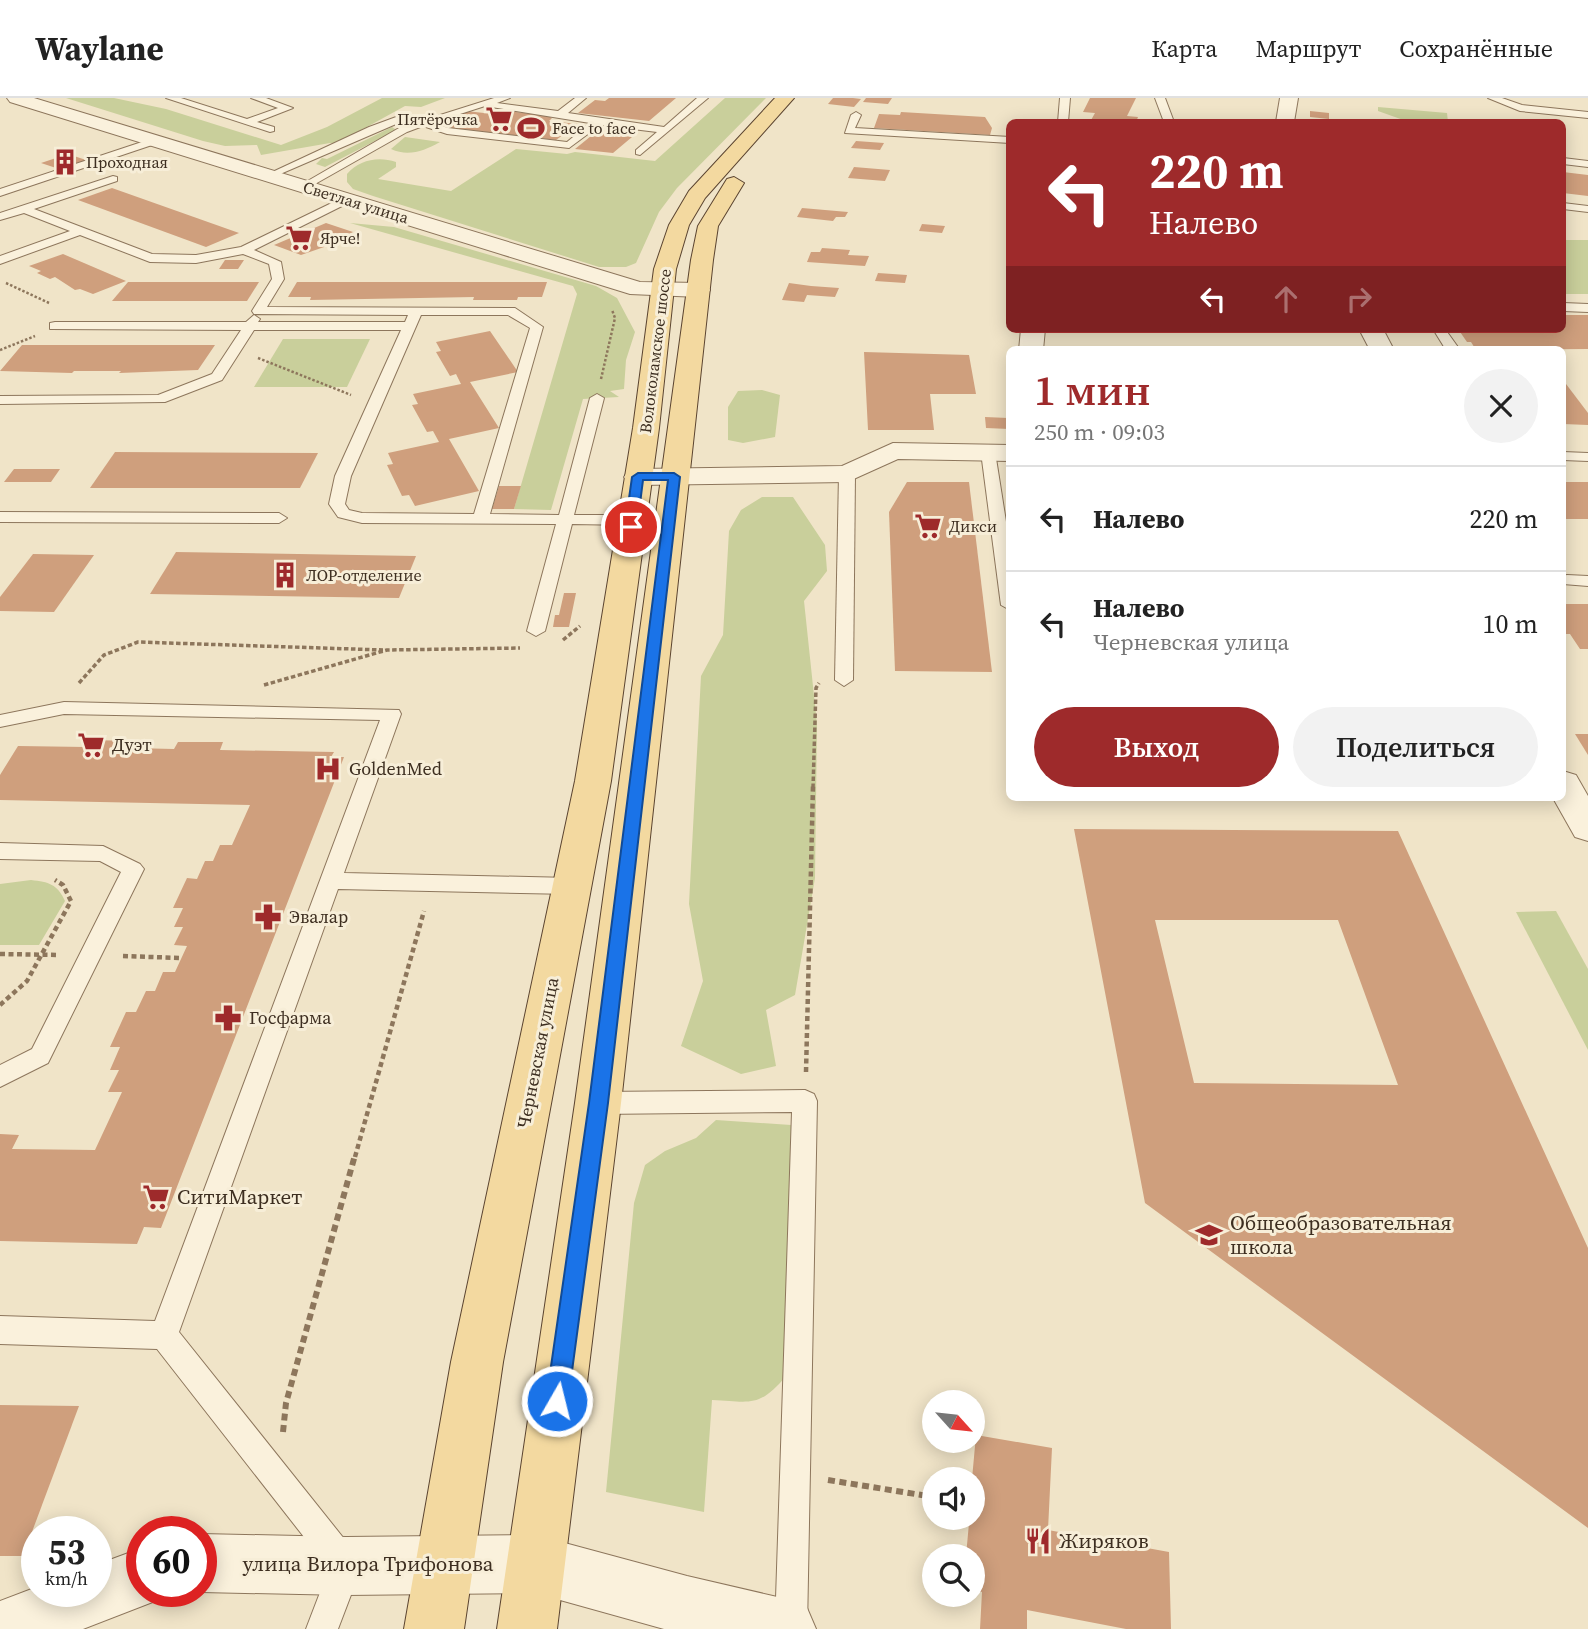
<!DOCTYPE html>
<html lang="ru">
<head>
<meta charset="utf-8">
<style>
	body { margin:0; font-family:"Source Serif 4",serif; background:#f2f2f2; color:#222; height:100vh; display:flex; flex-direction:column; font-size:26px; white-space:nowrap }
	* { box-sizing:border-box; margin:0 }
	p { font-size:23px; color:#767676 }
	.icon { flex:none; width:38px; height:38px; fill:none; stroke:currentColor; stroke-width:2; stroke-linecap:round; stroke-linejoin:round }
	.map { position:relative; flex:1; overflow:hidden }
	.details { position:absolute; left:1006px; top:248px; width:560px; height:455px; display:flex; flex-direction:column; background:#fff; border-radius:10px; box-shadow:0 4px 18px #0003 }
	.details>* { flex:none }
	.banner { position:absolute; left:1006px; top:21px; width:560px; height:214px; border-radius:10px; box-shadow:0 4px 18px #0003; background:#9e2a2b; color:#fff; overflow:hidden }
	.needle { width:46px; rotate:117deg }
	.buttons { position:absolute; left:922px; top:1292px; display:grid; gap:14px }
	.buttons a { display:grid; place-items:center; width:63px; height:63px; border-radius:50%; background:#fff; box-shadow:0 4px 18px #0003; font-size:35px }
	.speed { position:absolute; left:21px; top:1418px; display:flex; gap:14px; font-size:35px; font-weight:700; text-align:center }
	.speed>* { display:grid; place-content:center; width:91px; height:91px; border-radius:50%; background:#fff; box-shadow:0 4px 18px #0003; line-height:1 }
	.speed small { font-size:18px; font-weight:400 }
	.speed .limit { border:10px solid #d22; background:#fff; color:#111 }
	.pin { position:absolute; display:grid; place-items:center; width:60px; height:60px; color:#fff; margin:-30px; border:4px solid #fff; border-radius:50%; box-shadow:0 2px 7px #0007 }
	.me { position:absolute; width:77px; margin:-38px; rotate:8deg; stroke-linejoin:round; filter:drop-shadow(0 0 5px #0008) }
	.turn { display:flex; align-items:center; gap:24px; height:147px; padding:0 28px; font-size:32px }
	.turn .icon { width:91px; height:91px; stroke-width:2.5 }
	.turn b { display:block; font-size:49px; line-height:60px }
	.lanes { display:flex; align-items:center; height:66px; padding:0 28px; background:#0003; justify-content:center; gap:35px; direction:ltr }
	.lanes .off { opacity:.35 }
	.round { display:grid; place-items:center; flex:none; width:74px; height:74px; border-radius:37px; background:#f2f2f2 }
	.summary { display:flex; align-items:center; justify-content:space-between; height:119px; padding:0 28px }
	h1 { font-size:42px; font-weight:600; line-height:52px; color:#9e2a2b }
	.action { display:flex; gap:14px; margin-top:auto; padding:14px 28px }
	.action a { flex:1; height:80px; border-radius:42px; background:#9e2a2b; color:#fff; font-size:28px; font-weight:600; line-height:80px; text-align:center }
	.action a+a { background:#f2f2f2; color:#222 }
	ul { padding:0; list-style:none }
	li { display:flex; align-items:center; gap:21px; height:105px; padding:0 28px; border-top:2px solid #e0e0e0 }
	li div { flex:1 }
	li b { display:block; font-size:26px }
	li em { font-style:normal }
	header { display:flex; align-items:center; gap:42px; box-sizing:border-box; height:98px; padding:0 35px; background:#fff; border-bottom:2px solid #e0e0e0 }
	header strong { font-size:33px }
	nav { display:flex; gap:38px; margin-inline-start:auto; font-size:24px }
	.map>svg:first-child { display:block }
</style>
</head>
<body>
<header>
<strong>Waylane</strong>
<nav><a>Карта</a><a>Маршрут</a><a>Сохранённые</a></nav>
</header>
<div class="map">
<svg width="1588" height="1531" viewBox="0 0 1588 1531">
	<rect width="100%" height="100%" fill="#f0e4c8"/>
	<!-- green -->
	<g fill="#c9cf9b">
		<polygon points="66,0 114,0 166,11 281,47 327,29 382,0 445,0 421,9 405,8 336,46 330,45 261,57 257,47 225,48 203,43"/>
		<path d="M725,0H766L677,90L659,114L636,165L626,169H599L373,98L353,91L347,84V76C359,62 378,58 396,64V69L378,81L451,93L516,51L567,56L575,54L655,63Z"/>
		<polygon points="1378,9 1447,15 1448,24 1409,24 1378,13"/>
		<polygon points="392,29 396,32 325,69 316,66 322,60 327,61"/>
		<path d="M405,39L440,44C424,53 408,59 391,51Z"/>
		<polygon points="350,125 394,129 596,188 617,200 635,234 626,262 624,291 610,293 619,299 583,301 551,412 514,411 577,196 573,188"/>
		<rect x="1563" y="142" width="25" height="54"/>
		<polygon points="283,241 370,241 347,289 254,289"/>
		<polygon points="762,292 780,297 775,339 743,345 728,342 728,309 738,293"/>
		<polygon points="762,399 793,399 825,447 827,473 804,503 817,626 815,780 795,897 766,912 776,968 741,976 681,948 703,883 689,806 701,578 723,537 729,433 741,412"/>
		<path d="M31,782C49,784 57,786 65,803L39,847H0V786Z"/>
		<polygon points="1556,813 1588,871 1588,952 1516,814"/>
		<path d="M716,1022L791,1027L787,1277C759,1310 752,1304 712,1302L704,1414L606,1394L634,1105L645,1067L665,1053L696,1040Z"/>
	</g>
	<!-- building -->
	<g fill="#cf9f7d" fill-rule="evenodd">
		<polygon points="609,0 676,0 649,23 578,15 595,2 605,3"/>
		<polygon points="833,0 853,0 861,1 854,9 828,6"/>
		<polygon points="866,0 892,0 888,6 863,4"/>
		<polygon points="1090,0 1136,0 1127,18 1138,19 1136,24 1090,24 1095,15 1083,14"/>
		<polygon points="466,13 493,16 507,13 548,18 552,20 549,23 578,26 556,42 443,29 452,22 462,23 466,20 457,19"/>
		<polygon points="1310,13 1329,15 1329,21 1310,19"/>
		<polygon points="901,14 985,19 992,30 990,37 874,30 879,16 900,17"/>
		<polygon points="596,34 611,36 632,39 613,55 575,51"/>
		<polygon points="856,43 884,45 880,52 851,50"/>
		<polygon points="68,56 89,63 62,72 41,65"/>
		<polygon points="854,69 890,72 885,83 848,80"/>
		<polygon points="1563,74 1588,77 1588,98 1563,95"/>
		<polygon points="112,90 239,135 206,149 78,102"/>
		<polygon points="802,110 848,114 845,119 836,119 833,123 797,119"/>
		<polygon points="326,125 353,134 327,148 301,157 274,147"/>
		<polygon points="922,126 945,128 942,135 919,133"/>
		<polygon points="822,150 850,152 848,157 869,158 865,168 807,164 811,154 820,154"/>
		<polygon points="63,156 126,183 93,196 80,191 75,192 55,179 50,181 37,175 41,173 29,168"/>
		<polygon points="225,162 244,162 238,171 219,171"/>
		<polygon points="878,175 907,177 905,185 875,183"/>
		<polygon points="128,184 259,184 247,203 112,203"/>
		<polygon points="297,184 547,184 542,199 518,199 517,202 473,202 474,199 310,202 311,199 288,199"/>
		<polygon points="789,185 811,188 839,190 835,199 807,197 804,204 782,202"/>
		<polygon points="1563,217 1588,217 1588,251 1476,252 1471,244 1467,244 1458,231 1563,231"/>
		<polygon points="490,233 518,274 470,284 499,330 449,341 479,393 415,408 409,397 402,398 387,367 393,366 388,355 439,344 433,333 427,334 412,307 418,306 413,296 461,286 456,276 450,278 436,254 441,253 436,244"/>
		<polygon points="22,247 215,247 198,272 119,275 121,273 74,273 72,275 0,273"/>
		<polygon points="864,254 969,257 976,296 930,296 934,332 868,332"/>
		<polygon points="1563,282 1588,315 1588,327 1563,326"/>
		<polygon points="985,319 1008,320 1009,331 986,330"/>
		<polygon points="115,354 318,355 300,390 90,390"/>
		<polygon points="14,371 60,371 51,384 4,384"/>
		<polygon points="907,384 969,384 992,574 895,573 889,414"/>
		<rect x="1563" y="384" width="25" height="37"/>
		<polygon points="499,388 521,388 514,411 492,411"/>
		<polygon points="176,454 416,458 399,500 150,496"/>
		<polygon points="33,456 94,457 54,514 0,513 0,499"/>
		<polygon points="564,495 576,495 569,529 553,529 555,517 559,517"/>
		<polygon points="1563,506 1588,506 1588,551 1580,551 1570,536 1563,536"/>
		<polygon points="1575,636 1588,636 1588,657"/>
		<polygon points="90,642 135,643 131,650 174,651 178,644 223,644 220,652 334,654 331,659 344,659 161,1130 144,1129 137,1146 0,1143 0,1036 19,1037 12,1051 95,1052 122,994 108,994 119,972 110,972 120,949 110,949 126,914 136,914 146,893 155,893 163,874 175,874 187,848 174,847 183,829 174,829 183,810 173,810 187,780 197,781 205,763 213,763 220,747 232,747 250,707 0,702 0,677 18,648 86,649"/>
		<path d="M1074,731L1398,733L1588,1150V1430L1145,1105ZM1155,822H1338L1398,987L1194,985Z"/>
		<polygon points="0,1307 79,1308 23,1458 0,1458"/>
		<polygon points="976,1337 1052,1350 1048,1432 1169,1454 1171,1531 1126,1531 1027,1512 1027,1531 980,1531 982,1494 973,1492 973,1458 966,1458 969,1425 947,1421 973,1419 972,1381"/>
	</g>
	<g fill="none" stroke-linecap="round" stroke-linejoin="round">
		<!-- service casing -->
		<g stroke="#8d765c" stroke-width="2">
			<g id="service">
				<polygon points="166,0 181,0 247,21 278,10 251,0 266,0 293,10 257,24 274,29 274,33 270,34"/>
				<path d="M494,0H510L497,5L558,13L575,0H586L568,15L664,29L697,0H708L640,57L636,56V52L657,34L600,27L569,50L447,36L423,28L407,34L308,90L299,88L399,30ZM485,8L590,25L567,44L448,30L432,25Z"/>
				<polygon points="1060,0 1070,0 1068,24 1058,24"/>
				<polygon points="1155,0 1165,0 1174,24 1164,24"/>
				<polygon points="1488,0 1502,0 1522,7 1588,14 1588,20 1520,13"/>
				<polygon points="856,14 861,17 855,30 1010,39 1010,45 845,35 851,17"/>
				<polygon points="407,15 412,18 410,20 271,80 266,77 369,29"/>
				<polygon points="154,40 159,43 158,45 0,98 0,91"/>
				<polygon points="1563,60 1588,63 1588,69 1563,66"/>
				<path d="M113,78L117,79V83L34,111L152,156L196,157L241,149L344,99H352V103L254,152L281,164L284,181L267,209L515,210L543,229L490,416L559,417L590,300L597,296L604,300L574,417H631L639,422L631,427L572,426L545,533L536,538L527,533L556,426L362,425L338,419L329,406L335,378L401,232H254L222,282L165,304L0,306V298L158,297L212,276L241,232L50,231V225L55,224H246L254,217L260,221L258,224H405L408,217L254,216L252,213L272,181L269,166L243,156L196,165L150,164L80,137L0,166V158L70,133L24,115L0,122V115ZM421,217H508L530,230L474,416L362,415L349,412L345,406L351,378Z"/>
				<polygon points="1563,105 1588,108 1588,114 1563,111"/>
				<polygon points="1563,205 1588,206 1588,214 1563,213"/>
				<polygon points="1433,231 1445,231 1460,252 1446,252"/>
				<polygon points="988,350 995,354 1010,449 1010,512 1001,507 981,354"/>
				<polygon points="1563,354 1588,355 1588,363 1563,362"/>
				<polygon points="847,371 855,376 853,582 844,588 835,582 839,376"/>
				<polygon points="0,414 279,415 287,420 279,425 0,424"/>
				<polygon points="1567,477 1588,478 1588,488 1563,486 1563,478"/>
				<polygon points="64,604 399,612 401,616 344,775 571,780 579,782 582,788 579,794 571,796 338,791 179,1234 357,1457 362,1468 338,1531 306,1531 329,1471 157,1251 0,1246 0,1218 155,1223 380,622 64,616 0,629 0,617"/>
				<polygon points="0,745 103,748 140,766 144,771 48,965 0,989 0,967 32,951 121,774 100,763 0,761"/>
				<polygon points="805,992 814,996 817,1003 807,1531 775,1531 792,1014 598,1016 589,1012 586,1005 589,998 598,994"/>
			</g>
		</g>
		<!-- minor casing -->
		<g stroke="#8d765c" stroke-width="2">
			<g id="minor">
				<polygon points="1280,0 1298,0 1294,24 1276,24"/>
				<polygon points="1021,231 1045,231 1043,252 1019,252"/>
				<polygon points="1359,231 1383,231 1394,252 1370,252"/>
				<polygon points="893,345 1010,347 1010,363 898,361 847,384 638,387 628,385 624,379 628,373 638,371 842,368"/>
				<polygon points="1563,673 1576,677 1588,698 1588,743 1575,739 1553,700 1563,700"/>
				<polygon points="535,1437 687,1478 786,1501 807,1510 816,1531 664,1531 535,1495 515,1486 506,1466 515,1446"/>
			</g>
		</g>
		<!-- tertiary casing -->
		<g stroke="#8d765c" stroke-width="2">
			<g id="tertiary">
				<polygon points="7,0 34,0 640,184 699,185 707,187 710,192 707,197 699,199 630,196 10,4"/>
				<polygon points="201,1436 346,1439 535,1437 555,1446 564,1466 555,1486 535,1495 346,1497 201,1494 198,1493 201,1493"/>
				<polygon points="142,1450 142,1493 165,1493 163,1500 83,1531 0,1531 0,1503 37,1489 37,1493 96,1493 96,1467"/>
			</g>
		</g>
		<!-- primary casing -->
		<g stroke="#5b4430" stroke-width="2">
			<g id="primary">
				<polygon points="775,0 794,0 705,100 689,127 676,171 659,330 611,683 503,1264 464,1531 404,1531 451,1264 575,683 633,330 654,171 669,127 689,93"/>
				<polygon points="734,79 744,85 718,128 713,162 621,1005 557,1531 497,1531 575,1005 691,162 698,128 727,81"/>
			</g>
		</g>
		<!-- path-far3 -->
		<g stroke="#8d765c" stroke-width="2.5" stroke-dasharray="2.5 2" stroke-linecap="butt">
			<polyline points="6,185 49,205"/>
			<polyline points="0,252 35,238"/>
			<polyline points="258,260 351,297"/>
			<polyline points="601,281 615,220 612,212"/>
		</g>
		<!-- path-far2 -->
		<g stroke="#8d765c" stroke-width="3.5" stroke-dasharray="4.5 2.5" stroke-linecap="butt">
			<polyline points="563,542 580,528"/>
			<polyline points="79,585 104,557 138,544 383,552"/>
			<polyline points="264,587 387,552 520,550"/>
			<polyline points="813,690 816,590 819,585"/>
		</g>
		<!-- path-far1 -->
		<g stroke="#8d765c" stroke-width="4.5" stroke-dasharray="5 3.5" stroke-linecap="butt">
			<polyline points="0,856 59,857"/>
			<polyline points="123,858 181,860"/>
			<polyline points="0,907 27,883 71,803 63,787 55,782"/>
			<polyline points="806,974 813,688"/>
			<polyline points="355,1059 424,813"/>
		</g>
		<!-- path -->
		<g stroke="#8d765c" stroke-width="6" stroke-dasharray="7 4.5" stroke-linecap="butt">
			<polyline points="283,1334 286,1305 355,1057"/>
			<polyline points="828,1382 934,1399"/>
		</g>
		<!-- service -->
		<use href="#service" fill="#faf1dc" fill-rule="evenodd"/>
		<!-- minor -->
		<use href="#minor" fill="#faf1dc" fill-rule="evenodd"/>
		<!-- tertiary -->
		<use href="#tertiary" fill="#faf1dc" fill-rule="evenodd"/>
		<!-- primary -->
		<use href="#primary" fill="#f3d9a0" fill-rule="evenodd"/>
	</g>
	<!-- route -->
	<polygon fill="#1a73e8" stroke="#114b97" stroke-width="2" points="638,375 674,375 680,379 608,1005 568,1303 565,1311 557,1314 550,1311 546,1303 589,1005 668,382 643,382 637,429 631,433 625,429 632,379"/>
	<!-- icons -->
	<defs>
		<g id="supermarket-bare" transform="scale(2.1)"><path d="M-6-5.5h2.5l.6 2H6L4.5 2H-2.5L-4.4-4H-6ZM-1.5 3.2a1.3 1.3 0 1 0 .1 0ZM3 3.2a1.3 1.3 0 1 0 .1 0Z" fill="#9e2a2b" stroke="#f7eed8" stroke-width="2.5" paint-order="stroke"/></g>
		<g id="stadium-bare" transform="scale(2.1)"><path d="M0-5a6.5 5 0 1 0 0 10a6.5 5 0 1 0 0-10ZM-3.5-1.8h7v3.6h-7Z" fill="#9e2a2b" stroke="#f7eed8" stroke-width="2.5" paint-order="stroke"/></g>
		<g id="building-bare" transform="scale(2.1)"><path d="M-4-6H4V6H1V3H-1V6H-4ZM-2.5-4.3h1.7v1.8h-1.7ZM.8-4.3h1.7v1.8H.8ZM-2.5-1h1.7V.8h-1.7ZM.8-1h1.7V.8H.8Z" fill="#9e2a2b" stroke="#f7eed8" stroke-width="2.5" paint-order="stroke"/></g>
		<g id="hospital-bare" transform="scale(2.1)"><path d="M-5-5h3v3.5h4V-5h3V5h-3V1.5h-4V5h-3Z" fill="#9e2a2b" stroke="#f7eed8" stroke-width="2.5" paint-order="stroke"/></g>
		<g id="pharmacy-bare" transform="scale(2.1)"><path d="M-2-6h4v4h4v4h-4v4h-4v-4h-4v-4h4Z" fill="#9e2a2b" stroke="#f7eed8" stroke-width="2.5" paint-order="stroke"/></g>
		<g id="school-bare" transform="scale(2.1)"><path d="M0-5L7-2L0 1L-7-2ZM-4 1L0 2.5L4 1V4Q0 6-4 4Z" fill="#9e2a2b" stroke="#f7eed8" stroke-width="2.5" paint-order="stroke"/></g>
		<g id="restaurant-bare" transform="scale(2.1)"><path d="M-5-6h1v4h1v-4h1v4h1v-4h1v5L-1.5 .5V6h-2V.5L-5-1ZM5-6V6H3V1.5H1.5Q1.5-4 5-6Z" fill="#9e2a2b" stroke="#f7eed8" stroke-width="2.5" paint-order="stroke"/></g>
	</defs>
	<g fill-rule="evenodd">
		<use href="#supermarket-bare" x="499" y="21"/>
		<use href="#stadium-bare" x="531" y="30"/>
		<use href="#building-bare" x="65" y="64"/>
		<use href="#supermarket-bare" x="299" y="140"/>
		<use href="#supermarket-bare" x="928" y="428"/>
		<use href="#building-bare" x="285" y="477"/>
		<use href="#supermarket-bare" x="91" y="647"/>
		<use href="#hospital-bare" x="328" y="671"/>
		<use href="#pharmacy-bare" x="268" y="819"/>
		<use href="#pharmacy-bare" x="228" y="920"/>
		<use href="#supermarket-bare" x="156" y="1099"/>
		<use href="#school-bare" x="1209" y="1137"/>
		<use href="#restaurant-bare" x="1038" y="1443"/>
	</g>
	<g text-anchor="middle" stroke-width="6" stroke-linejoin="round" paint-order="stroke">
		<!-- far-poi labels -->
		<g font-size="16" fill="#3d2e20" stroke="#f7eed8" text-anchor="start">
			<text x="478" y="27" text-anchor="end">Пятёрочка</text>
			<text x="552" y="36">Face to face</text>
			<text x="86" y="70">Проходная</text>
			<text x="320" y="146">Ярче!</text>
			<text x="949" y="434">Дикси</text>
			<text x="306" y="483">ЛОР-отделение</text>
		</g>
		<!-- far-street labels -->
		<g font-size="16" fill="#3d2e20" stroke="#f7eed8">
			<text transform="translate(356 104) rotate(17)" y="6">Светлая улица</text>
			<text transform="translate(655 253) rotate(-83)" y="6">Волоколамское шоссе</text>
		</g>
		<!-- poi labels -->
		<g font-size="18" fill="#3d2e20" stroke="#f7eed8" text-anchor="start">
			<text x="112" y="653">Дуэт</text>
			<text x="349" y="677">GoldenMed</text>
			<text x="289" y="825">Эвалар</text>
			<text x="249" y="926">Госфарма</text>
		</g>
		<!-- street labels -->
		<g font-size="18" fill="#3d2e20" stroke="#f7eed8">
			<text transform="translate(538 955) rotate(-79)" y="6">Черневская улица</text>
		</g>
		<!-- near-poi labels -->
		<g font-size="21" fill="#3d2e20" stroke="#f7eed8" text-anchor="start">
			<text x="177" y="1106">СитиМаркет</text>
			<text x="1230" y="1132">Общеобразовательная<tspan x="1230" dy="24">школа</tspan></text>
			<text x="1059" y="1450">Жиряков</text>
		</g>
		<!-- near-street labels -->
		<g font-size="21" fill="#3d2e20" stroke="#f7eed8">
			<text x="368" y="1473">улица Вилора Трифонова</text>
		</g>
	</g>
</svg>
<div class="buttons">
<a><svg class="needle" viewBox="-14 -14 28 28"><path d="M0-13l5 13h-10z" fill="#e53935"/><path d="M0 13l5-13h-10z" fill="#767676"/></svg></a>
<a><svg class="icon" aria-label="sound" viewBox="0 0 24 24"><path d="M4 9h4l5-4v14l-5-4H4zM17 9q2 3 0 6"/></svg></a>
<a><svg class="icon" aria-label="search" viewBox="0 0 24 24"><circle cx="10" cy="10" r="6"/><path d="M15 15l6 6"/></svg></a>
</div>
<div class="speed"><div>53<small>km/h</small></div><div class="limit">60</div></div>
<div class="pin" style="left:631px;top:429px;background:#d93025"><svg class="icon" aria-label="arrive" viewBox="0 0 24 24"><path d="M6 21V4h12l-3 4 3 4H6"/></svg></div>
<svg class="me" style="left:557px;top:1303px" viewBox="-20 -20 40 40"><circle r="17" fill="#1a73e8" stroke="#fff" stroke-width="3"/><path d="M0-11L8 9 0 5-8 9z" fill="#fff"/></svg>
<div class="banner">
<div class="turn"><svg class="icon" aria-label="left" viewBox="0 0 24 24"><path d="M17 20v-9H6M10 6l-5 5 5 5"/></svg><div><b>220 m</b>Налево</div></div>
<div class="lanes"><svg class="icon" aria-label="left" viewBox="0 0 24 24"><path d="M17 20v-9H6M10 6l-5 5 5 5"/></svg><svg class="icon off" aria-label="ahead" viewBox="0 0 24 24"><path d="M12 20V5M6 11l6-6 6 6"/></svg><svg class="icon off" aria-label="right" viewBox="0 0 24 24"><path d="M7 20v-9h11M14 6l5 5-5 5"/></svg></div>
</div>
<section class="details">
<div class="summary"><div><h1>1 мин</h1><p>250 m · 09:03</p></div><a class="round"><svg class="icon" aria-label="close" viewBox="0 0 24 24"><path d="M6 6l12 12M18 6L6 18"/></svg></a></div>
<ul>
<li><svg class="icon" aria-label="left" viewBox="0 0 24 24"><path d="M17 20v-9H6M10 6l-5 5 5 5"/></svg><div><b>Налево</b></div><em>220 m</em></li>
<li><svg class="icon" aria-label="left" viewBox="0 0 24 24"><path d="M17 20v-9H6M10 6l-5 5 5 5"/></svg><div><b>Налево</b><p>Черневская улица</p></div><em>10 m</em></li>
</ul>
<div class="action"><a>Выход</a><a>Поделиться</a></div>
</section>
</div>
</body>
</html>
